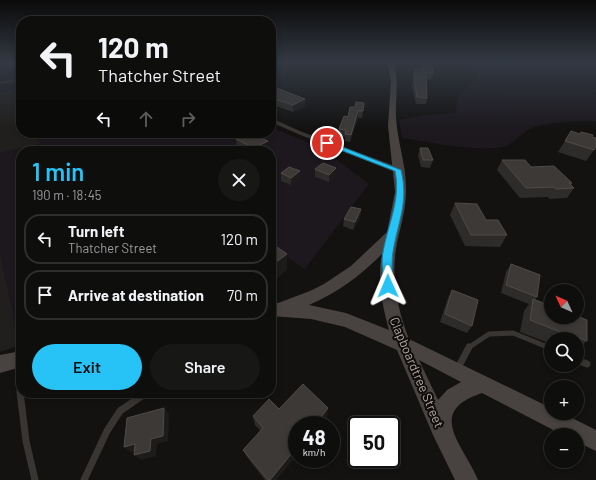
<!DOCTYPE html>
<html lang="en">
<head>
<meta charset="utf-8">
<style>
	body { margin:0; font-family:Barlow,sans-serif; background:#171716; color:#f1f3f6; height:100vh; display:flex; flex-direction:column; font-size:15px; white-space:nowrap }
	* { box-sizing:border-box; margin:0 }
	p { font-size:13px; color:#9b9c9d }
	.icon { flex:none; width:22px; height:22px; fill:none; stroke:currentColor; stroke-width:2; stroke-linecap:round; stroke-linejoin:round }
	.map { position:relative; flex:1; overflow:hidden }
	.panel { position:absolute; left:16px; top:146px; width:260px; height:252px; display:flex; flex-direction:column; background:#0e0e0d; border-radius:16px; box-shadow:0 2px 6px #0003,0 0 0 1px #2e2e2e }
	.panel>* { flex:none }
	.guide { position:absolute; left:16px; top:16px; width:260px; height:122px; border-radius:16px; box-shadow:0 2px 6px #0003,0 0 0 1px #2e2e2e; background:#0e0e0d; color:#f1f3f6; overflow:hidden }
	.needle { width:26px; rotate:314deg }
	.tools { position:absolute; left:544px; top:284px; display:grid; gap:8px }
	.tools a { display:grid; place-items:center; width:40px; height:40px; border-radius:50%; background:#0e0e0d; box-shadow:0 2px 6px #0003,0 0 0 1px #2e2e2e; font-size:20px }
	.speed { position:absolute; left:288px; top:416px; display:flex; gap:8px; font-size:20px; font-weight:700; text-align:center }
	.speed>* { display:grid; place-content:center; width:52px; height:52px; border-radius:50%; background:#0e0e0d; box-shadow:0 2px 6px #0003,0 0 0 1px #2e2e2e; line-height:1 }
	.speed small { font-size:10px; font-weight:400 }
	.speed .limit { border:2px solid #111; border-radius:6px; background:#fff; color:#111 }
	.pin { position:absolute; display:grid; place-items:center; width:34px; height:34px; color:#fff; margin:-17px; border:2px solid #fff; border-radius:50%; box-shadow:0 1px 4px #0007 }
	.me { position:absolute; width:44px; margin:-22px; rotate:359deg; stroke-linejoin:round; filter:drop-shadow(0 0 3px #0008) }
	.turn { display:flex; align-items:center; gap:14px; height:84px; padding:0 16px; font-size:18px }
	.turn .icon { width:52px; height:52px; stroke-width:2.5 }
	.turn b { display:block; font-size:28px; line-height:34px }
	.lanes { display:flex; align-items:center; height:38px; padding:0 16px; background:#0003; justify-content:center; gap:20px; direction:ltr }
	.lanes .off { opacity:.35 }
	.round { display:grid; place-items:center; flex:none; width:42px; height:42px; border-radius:21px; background:#171716 }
	.overview { display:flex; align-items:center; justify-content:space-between; height:68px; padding:0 16px }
	h1 { font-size:24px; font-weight:600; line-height:30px; color:#27c2f6 }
	.action { display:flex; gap:8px; margin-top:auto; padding:8px 16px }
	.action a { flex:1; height:46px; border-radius:24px; background:#27c2f6; color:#111; font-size:16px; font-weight:600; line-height:46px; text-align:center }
	.action a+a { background:#171716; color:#f1f3f6 }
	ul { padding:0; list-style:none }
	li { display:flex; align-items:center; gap:12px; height:50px; margin:0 8px 6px; padding:0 8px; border:2px solid #2e2e2e; border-radius:16px }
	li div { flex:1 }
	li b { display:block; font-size:15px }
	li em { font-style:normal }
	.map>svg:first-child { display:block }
</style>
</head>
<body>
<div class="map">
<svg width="596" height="480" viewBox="0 0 596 480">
	<rect width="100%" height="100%" fill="#131211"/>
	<!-- built -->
	<g fill="#201f1d">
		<polygon points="12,89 21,107 21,133 35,133 41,144 0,153 0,92"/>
		<polygon points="0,252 20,345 0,352"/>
	</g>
	<!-- green -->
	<g fill="#1c181e">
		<polygon points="0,62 21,62 21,107 12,89 0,92"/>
		<path d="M458,62H596V92L593,93L596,97V121C581,120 543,122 530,129C521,133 512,146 502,147C475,152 430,142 402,138L399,120L426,115L455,113L459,94L478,78L475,68Z"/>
		<polygon points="271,127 323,149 369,184 305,269 271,247 271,151 21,151 20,345 0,252 0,153 40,144 35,133 271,133"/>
	</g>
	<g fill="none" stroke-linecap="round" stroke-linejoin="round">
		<!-- stream -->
		<polyline stroke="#372828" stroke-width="2" points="0,83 21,80"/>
		<!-- lane-far1 -->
		<polyline stroke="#383532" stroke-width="5" points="468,348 489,334 513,333 550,348"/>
		<!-- lane -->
		<g stroke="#383532" stroke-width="7">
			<polyline points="547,347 551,349"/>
			<polyline points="577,360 587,364"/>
			<polyline points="458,368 469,347"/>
			<polyline points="21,384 20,392 26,441 35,480"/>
			<polyline points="84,480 107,431 120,411 146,393"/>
		</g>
		<!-- street -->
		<polygon fill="#383532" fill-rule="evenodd" points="271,118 302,132 401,168 402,170 401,172 395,172 298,134 271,122"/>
		<!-- secondary -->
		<g fill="#484340" fill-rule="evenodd">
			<path d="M387,62H393C400,80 395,98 396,116C397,142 407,166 406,192C406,212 399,230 396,249C391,279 398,311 409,339L551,408V413H562L596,430V451L577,442V435H563L482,393C425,412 463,444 478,480H455L433,435L397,350L345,327L311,319L271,316V302L278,303L310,291L324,284L351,266L387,232L395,192L388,126L391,81ZM382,254C377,279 382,305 389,330L346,313L309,305C337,293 360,276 382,254ZM419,360L461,382L447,390L438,400Z"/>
			<polygon points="21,351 21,367 0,373 0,355"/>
		</g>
	</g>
	<!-- wall -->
	<g fill="#2e2c2a">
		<polygon points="414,69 433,74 431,80 426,79 427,98 426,104 416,104 412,86 413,81 413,75"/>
		<polygon points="271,88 305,106 293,112 271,104"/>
		<polygon points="350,107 363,111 362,118 358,118 350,142 345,141 345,137 338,136 339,129 348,117"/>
		<polygon points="580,134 592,137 594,150 586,161 558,152 565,141"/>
		<polygon points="236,139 269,151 239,151 237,150"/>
		<polygon points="420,148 433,160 430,168 421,167 418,155"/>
		<polygon points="502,160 531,167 572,183 571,185 574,188 567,198 549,199 548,197 520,198 497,170"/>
		<polygon points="336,168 336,176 329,182 315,177 315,169"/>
		<polygon points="281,173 300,179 291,185 281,181"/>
		<polygon points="455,203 486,220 507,235 500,247 465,246 450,215"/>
		<polygon points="361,209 360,217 353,230 343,226 344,219"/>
		<polygon points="511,264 537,297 535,300 587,341 577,349 577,339 551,339 550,343 546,342 520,332 524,311 529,304 501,293 506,272"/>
		<polygon points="452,290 472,326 467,333 440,322 448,298"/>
		<polygon points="279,409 327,417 276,480 265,480 247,457 243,450 261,431 255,425 253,416"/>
	</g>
	<!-- shaded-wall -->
	<g fill="#1d1c1b">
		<polygon points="305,99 305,106 293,112 293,105"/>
		<polygon points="358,111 358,118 350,142 351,135"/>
		<polygon points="44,133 56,133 45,136"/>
		<polygon points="268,141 269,151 255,151 254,148"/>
		<polygon points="336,168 336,176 329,182 329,175"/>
		<polygon points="300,171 300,179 291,185 291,178"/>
		<polygon points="361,209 360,217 353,230 355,222"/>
		<polygon points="287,254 287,270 271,283 271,266"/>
		<polygon points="164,408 169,414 168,441 157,444 156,456 141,460 134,455 151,439"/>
		<polygon points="328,408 327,417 320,425 315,425"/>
		<polygon points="135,444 142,449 131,452 124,447"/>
		<polygon points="297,447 297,454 276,480 270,480"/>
	</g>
	<!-- building -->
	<g fill="#3c3937" stroke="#4f4b48">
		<polygon points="425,62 431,62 433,74 426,73 427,98 417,97 414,79 415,80 414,69 422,69"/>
		<polygon points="274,87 305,99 293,105 271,98 271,88"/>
		<polygon points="356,102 364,103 363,111 358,111 351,135 345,134 346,130 339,129 344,116 348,117 350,107 355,107"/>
		<polygon points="571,131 580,134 581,132 593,135 592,137 596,138 596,146 594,150 565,141"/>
		<polygon points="248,133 250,133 268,141 254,148 236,139"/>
		<polygon points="420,148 428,148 433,160 423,160"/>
		<polygon points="502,160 525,160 531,167 554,166 572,183 569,183 574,188 556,189 554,187 526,188"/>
		<polygon points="323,163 336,168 329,175 315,169"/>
		<polygon points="289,167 300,171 291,178 281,173"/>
		<polygon points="455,203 477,204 486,220 498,220 507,235 471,235"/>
		<polygon points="351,207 361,209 355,222 344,219"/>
		<polygon points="271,243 287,254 271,266"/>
		<polygon points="511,264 540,275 537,297 506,285"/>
		<polygon points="452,290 478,300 472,326 445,314"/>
		<polygon points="533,299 551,306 551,317 577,317 577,316 587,320 587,341 563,331 562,332 558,331 530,320"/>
		<polygon points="303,384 328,408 315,425 297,425 297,447 270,480 268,480 243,450 263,428 253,416 269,399 279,409"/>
		<polygon points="164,408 163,436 151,439 150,451 134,455 135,444 124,447 127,418"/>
	</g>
	<!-- sky -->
	<linearGradient id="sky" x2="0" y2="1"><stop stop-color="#0a0a09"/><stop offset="0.48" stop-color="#333943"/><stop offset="1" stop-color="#333943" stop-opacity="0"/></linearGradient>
	<rect width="596" height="129" fill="url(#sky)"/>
	<!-- route -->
	<path fill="#27c2f6" stroke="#197ea0" d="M327,141L401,170C409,202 398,221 393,252C391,263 393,275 393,286L391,289L388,290L384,289L383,286C383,275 381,263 383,252C388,224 401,200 395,171L325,144L324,143Z"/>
	<g text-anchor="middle" stroke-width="4" stroke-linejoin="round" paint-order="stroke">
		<!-- near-street labels -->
		<g font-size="13" fill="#b4a7a2" stroke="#0e0d0c">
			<text transform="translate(417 372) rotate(67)" y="5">Clapboardtree Street</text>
		</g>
	</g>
</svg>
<div class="tools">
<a><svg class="needle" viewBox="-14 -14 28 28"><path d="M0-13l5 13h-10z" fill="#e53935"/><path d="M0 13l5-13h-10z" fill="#9b9c9d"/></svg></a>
<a><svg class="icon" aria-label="search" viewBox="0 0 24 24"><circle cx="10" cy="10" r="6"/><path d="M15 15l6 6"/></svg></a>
<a>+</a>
<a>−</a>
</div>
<div class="speed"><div>48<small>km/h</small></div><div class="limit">50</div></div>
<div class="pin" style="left:327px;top:143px;background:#d93025"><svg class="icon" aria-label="arrive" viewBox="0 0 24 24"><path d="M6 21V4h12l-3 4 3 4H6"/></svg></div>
<svg class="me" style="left:388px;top:286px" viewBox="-20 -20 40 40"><path d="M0-17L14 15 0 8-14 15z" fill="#27c2f6" stroke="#fff" stroke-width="4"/></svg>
<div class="guide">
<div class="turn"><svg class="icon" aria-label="left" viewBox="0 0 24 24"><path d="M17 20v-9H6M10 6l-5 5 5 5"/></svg><div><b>120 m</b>Thatcher Street</div></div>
<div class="lanes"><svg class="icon" aria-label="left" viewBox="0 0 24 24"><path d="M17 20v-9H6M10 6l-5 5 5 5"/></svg><svg class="icon off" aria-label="ahead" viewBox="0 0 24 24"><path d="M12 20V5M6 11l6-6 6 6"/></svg><svg class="icon off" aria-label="right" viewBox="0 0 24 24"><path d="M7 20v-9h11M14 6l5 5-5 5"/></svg></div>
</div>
<section class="panel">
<div class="overview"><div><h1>1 min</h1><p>190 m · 18:45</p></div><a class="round"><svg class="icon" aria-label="close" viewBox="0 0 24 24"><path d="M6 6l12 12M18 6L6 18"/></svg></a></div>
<ul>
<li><svg class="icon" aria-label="left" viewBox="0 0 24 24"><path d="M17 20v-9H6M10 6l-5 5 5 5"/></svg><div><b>Turn left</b><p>Thatcher Street</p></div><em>120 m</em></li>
<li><svg class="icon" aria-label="arrive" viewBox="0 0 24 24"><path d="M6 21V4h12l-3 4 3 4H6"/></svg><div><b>Arrive at destination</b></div><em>70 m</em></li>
</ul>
<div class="action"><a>Exit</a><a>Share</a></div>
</section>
</div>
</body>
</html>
